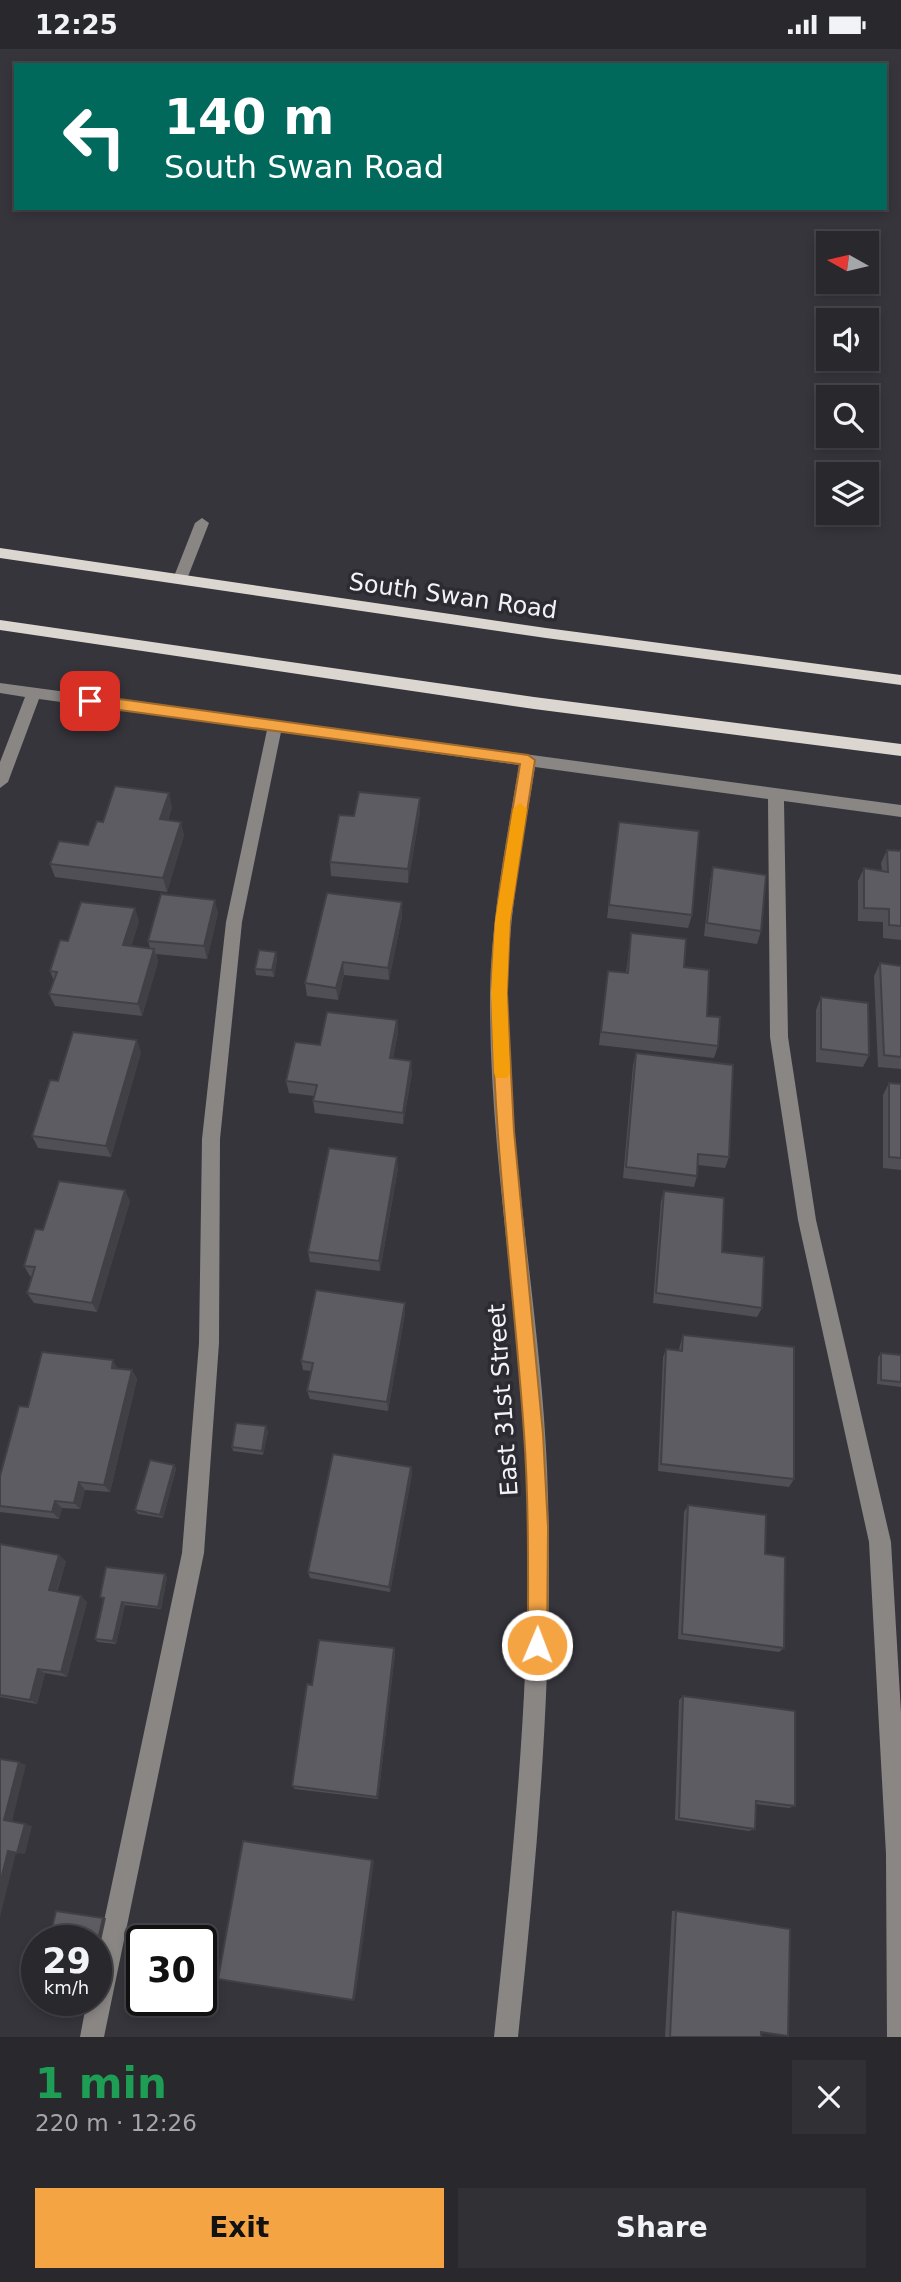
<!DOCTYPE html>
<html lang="en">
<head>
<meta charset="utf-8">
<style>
	body { margin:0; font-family:"DejaVu Sans",sans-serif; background:#303035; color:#f1f3f6; height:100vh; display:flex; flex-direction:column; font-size:26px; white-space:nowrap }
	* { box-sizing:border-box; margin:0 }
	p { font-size:23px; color:#a5a6aa }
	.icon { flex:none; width:38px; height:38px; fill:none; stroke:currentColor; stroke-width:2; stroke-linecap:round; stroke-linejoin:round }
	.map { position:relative; height:1988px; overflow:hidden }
	.details { display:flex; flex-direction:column; background:#28282d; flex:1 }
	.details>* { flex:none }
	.top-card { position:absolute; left:14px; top:14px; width:873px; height:147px; border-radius:0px; box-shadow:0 4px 10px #0003,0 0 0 2px #444449; background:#00695c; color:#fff; overflow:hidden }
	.needle { width:46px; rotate:278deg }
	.buttons { position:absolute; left:816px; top:182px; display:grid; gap:14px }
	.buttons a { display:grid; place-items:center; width:63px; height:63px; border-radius:0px; background:#28282d; box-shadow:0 4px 10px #0003,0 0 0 2px #444449; font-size:35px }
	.speed { position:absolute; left:21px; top:1876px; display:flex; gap:14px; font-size:35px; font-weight:700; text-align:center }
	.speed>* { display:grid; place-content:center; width:91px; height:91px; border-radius:50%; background:#28282d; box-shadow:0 4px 10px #0003,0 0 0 2px #444449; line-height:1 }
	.speed small { font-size:18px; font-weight:400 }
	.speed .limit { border:4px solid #111; border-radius:10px; background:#fff; color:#111 }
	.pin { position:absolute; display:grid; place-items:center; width:60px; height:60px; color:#fff; margin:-30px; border-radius:14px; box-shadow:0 4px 10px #0006 }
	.me { position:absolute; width:77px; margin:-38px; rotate:1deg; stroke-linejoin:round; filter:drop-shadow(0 0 5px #0008) }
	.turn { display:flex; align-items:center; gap:24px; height:147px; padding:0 35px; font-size:32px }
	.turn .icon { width:91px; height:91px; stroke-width:2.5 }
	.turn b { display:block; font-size:49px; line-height:60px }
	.round { display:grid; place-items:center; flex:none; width:74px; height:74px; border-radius:0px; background:#303035 }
	.headline { display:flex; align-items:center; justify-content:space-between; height:119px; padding:0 35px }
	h1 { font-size:42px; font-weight:600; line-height:52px; color:#1e9e55 }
	.primary-button { display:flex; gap:14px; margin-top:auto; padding:14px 35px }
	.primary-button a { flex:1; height:80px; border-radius:0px; background:#f4a443; color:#111; font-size:28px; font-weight:600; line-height:80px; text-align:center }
	.primary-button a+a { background:#303035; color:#f1f3f6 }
	.status { display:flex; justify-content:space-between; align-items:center; height:49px; padding:0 35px; background:#28282d; direction:ltr }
	.status svg { height:19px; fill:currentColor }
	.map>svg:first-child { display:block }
</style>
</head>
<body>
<div class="status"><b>12:25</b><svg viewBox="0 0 49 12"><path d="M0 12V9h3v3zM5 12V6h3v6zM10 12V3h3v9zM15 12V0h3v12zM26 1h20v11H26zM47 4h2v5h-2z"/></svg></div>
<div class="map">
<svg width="901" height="1988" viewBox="0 0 901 1988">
	<rect width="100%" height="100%" fill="#36353c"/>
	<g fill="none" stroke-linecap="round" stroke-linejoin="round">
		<!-- minor -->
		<g fill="#898684" fill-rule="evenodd">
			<polygon points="202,469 209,474 187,530 180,535 175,533 173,530 195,474"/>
			<path d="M0,634L901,756V768L784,752L788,988L816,1171L891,1493L901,1664V1988H887L886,1805L869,1493L798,1171L770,988L768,750L535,718C523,794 507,870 508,947C508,1105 540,1261 547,1419C555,1609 538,1799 518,1988H494C514,1799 534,1609 526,1418C520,1260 489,1103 490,945C491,868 507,792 519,716L281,683L242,873L220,1090L219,1294L204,1504L104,1988H80L87,1951H96V1910L182,1504L199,1294L202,1090L226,873L267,681L39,650L8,733L0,739V713L25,648L0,644Z"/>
		</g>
		<!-- major -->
		<g fill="#dcd6d1" fill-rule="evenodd">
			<polygon points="0,499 546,579 901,626 901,636 546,589 0,509"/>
			<polygon points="0,571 534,648 901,695 901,707 534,660 0,581"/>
		</g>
	</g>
	<!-- wall -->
	<g fill="#504f55">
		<polygon points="172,758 168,771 184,786 167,843 55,828 50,815 88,796 103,773"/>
		<polygon points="420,763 408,834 331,827 330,813 354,767"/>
		<polygon points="617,787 692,866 688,879 607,869"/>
		<polygon points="887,801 901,802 901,891 883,889 883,873 858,872 858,832 864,819 882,822 881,814"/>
		<polygon points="713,818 761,882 757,895 704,887 710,832"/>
		<polygon points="402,853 402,867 389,931 344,926 338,951 307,947 305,934"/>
		<polygon points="218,864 207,910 156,905 158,913 142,967 55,957 49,945 54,932 50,922 68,892 139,872 131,897 150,899 148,892"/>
		<polygon points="631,884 684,918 707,967 718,997 714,1009 599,996 608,922 626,924"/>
		<polygon points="277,909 274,928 256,926 255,920"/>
		<polygon points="880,914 901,917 901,1020 878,1018 874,927"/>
		<polygon points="821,948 869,1006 863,1018 816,1013 816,961"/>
		<polygon points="397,971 398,983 393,1009 412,1024 403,1075 315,1064 313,1052 314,1047 289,1044 286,1032 320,996"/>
		<polygon points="141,1003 111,1108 38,1099 32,1087 58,1032"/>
		<polygon points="636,1004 729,1108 725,1119 698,1116 697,1127 694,1138 623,1129 633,1016"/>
		<polygon points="889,1034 901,1035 901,1121 883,1119 883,1046"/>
		<polygon points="398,1119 380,1222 310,1213 308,1203"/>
		<polygon points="664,1142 722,1203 762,1259 757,1268 653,1254 661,1152"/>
		<polygon points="130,1152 97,1263 34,1254 27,1244 32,1227 30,1227 24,1217 43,1181"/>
		<polygon points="405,1264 388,1362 310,1350 307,1342 311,1322 303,1321 301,1312"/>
		<polygon points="683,1286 794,1430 789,1438 658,1422 663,1308 666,1300 679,1301 680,1296"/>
		<polygon points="881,1304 901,1306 901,1338 877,1335 878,1308"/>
		<polygon points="118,1319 132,1321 137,1330 110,1443 85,1441 80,1460 62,1459 59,1470 0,1463 0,1427 28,1358"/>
		<polygon points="268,1382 263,1406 233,1402 232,1398"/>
		<polygon points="174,1416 176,1420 163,1469 138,1465 135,1461"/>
		<polygon points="411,1418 412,1425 390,1543 310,1529 308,1523"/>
		<polygon points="688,1456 765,1505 784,1599 779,1603 678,1590 684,1463"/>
		<polygon points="0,1495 66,1512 57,1543 87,1553 67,1628 45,1624 37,1655 0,1648"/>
		<polygon points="167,1528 161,1560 125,1556 116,1595 98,1593 95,1590 104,1551 100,1548"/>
		<polygon points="394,1599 395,1604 378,1750 295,1740 292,1737 312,1636"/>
		<polygon points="683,1647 795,1757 789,1759 756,1755 755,1780 749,1782 675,1771 679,1651"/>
		<polygon points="672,1862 676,1862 761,1983 761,1988 665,1988"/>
	</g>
	<!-- shaded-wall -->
	<g fill="#414045">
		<polygon points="169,744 172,758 163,784 160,770"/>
		<polygon points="420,749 420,763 408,834 408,820"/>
		<polygon points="181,773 184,786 167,843 163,829"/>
		<polygon points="215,851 218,864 207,910 204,897"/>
		<polygon points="402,853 402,867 389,931 388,919"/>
		<polygon points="135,859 139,872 128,909 123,896"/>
		<polygon points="154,900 158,913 142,967 138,955"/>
		<polygon points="276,903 277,909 274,928 272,921"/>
		<polygon points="343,913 344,926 338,951 336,939"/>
		<polygon points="397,971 398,983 391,1021 390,1009"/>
		<polygon points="137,991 141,1003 111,1108 106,1097"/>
		<polygon points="411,1012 412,1024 403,1075 403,1064"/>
		<polygon points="397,1108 398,1119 380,1222 379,1212"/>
		<polygon points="125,1141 130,1152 97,1263 92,1254"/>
		<polygon points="405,1254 405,1264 388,1362 387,1353"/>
		<polygon points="113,1311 118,1320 112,1319"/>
		<polygon points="132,1321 137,1330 110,1443 104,1436"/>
		<polygon points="266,1377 268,1382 263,1406 262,1402"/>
		<polygon points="174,1416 176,1420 163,1469 160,1466"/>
		<polygon points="411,1418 412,1425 390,1543 389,1538"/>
		<polygon points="79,1433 85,1441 80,1460 74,1454"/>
		<polygon points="55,1452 62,1459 59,1470 52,1463"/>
		<polygon points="59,1506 66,1512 55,1547 49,1541"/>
		<polygon points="165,1525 167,1528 161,1560 158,1558"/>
		<polygon points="81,1547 87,1553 67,1628 61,1623"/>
		<polygon points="122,1553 125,1556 116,1595 113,1592"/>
		<polygon points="394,1599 395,1604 378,1750 377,1748"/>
		<polygon points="38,1620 45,1624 37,1655 30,1651"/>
		<polygon points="19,1713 26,1716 12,1773 4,1771"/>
		<polygon points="25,1775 32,1777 25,1805 17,1804"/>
		<polygon points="8,1802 16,1804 0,1868 0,1835"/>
		<polygon points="372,1811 374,1812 355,1950 353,1951"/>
		<polygon points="103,1869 106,1869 96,1915 96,1900"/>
	</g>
	<!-- building -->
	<g fill="#5d5c63" stroke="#414045" stroke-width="2">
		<polygon points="115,737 169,744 160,770 181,773 163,829 50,815 59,792 88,796 97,772 103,773"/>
		<polygon points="359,743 420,749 408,820 330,813 339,766 354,767"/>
		<polygon points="619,773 699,782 692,866 609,856"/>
		<polygon points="887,801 901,802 901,877 889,876 889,860 864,859 864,819 888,823"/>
		<polygon points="713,818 766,826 761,882 707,874"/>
		<polygon points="327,844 402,853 388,919 343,913 336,939 305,934"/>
		<polygon points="161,845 215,851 204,897 148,892"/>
		<polygon points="81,853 135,859 123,896 154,900 138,955 49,945 57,923 50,922 60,891 68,892"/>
		<polygon points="631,884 686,890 684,918 709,921 707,967 720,968 718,997 601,983 608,922 628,924"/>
		<polygon points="259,901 276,903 272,921 255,920"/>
		<polygon points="880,914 901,917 901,1008 884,1006"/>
		<polygon points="821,948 868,954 869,1006 821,1000"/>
		<polygon points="327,963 397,971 390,1009 411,1012 403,1064 313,1052 317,1036 286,1032 295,993 320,996"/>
		<polygon points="73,983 137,991 106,1097 32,1087 50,1031 58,1032"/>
		<polygon points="636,1004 733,1016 729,1108 698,1105 697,1127 626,1118"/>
		<polygon points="889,1034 901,1035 901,1109 889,1108"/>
		<polygon points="329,1099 397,1108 379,1212 308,1203"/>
		<polygon points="59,1132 125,1141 92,1254 27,1244 35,1218 24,1217 35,1180 43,1181"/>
		<polygon points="664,1142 724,1149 722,1203 764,1208 762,1259 656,1244"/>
		<polygon points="316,1241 405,1254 387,1353 307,1342 313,1314 301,1312"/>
		<polygon points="683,1286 794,1298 794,1430 661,1415 666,1300 682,1302"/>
		<polygon points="42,1303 113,1311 112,1319 132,1321 104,1436 79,1433 74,1454 55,1452 52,1463 0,1457 0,1427 19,1357 28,1358"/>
		<polygon points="881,1304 901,1306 901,1333 881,1331"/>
		<polygon points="236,1374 266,1377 262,1402 232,1398"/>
		<polygon points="333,1405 411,1418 389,1538 308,1523"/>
		<polygon points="150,1411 174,1416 160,1466 135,1461"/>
		<polygon points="688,1456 766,1466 765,1505 785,1508 784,1599 682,1585"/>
		<polygon points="0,1495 59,1506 49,1541 81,1547 61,1623 38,1620 30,1651 0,1646"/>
		<polygon points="106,1518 165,1525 158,1558 122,1553 113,1592 95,1590 104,1549 100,1548"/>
		<polygon points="319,1591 394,1599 377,1748 292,1737 307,1635 312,1636"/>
		<polygon points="683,1647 795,1662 795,1757 756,1752 755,1780 679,1769"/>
		<polygon points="0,1710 19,1713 4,1771 25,1775 17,1804 8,1802 0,1835"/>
		<polygon points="243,1792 372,1811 353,1951 218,1930"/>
		<polygon points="56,1862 103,1869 96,1900 96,1892 49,1892"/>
		<polygon points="676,1862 790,1880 788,1987 761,1983 761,1988 670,1988"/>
	</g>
	<!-- route -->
	<path fill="#f4a443" stroke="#9f6b2c" stroke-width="2" d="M90,646L528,706L535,711L510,872L507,944L514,1082L543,1385L548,1479L547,1596L544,1603L537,1606L530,1603L528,1596C528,1525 529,1455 524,1384C514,1238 493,1093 492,946C491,869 508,791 520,715L90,657L83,652Z"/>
	<!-- slow -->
	<polygon fill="#f59e0b" points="520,754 527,760 510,872 507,944 510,1024 507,1029 496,1029 494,1024 491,944 495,872 513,760"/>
	<g text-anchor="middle" stroke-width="7" stroke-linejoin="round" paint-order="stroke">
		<!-- street labels -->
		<g font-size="24" fill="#f3f3f7" stroke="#2c2b31">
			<text transform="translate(453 547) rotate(8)" y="8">South Swan Road</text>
			<text transform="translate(503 1351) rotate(-94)" y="8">East 31st Street</text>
		</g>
	</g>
</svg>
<div class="buttons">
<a><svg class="needle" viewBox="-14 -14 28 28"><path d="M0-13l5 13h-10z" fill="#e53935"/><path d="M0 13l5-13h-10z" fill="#a5a6aa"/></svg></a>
<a><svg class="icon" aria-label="sound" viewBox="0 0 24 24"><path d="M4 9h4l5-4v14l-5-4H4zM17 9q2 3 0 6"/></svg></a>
<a><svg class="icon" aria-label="search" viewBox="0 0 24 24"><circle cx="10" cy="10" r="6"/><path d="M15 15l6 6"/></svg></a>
<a><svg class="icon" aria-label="layers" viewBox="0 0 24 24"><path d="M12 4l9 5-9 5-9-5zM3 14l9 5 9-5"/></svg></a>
</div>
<div class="speed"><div>29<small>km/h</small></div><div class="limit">30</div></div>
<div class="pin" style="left:90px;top:652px;background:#d93025"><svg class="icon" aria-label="arrive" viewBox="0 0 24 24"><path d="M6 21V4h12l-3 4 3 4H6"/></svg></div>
<svg class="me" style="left:537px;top:1596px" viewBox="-20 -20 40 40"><circle r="17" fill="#f4a443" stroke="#fff" stroke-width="3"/><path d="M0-11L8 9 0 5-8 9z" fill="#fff"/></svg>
<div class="top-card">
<div class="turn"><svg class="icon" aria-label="left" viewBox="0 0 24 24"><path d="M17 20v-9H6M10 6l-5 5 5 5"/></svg><div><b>140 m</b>South Swan Road</div></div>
</div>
</div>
<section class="details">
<div class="headline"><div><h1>1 min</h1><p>220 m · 12:26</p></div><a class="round"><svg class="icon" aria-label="close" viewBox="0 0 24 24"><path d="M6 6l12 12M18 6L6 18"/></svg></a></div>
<div class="primary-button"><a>Exit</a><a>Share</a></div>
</section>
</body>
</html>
